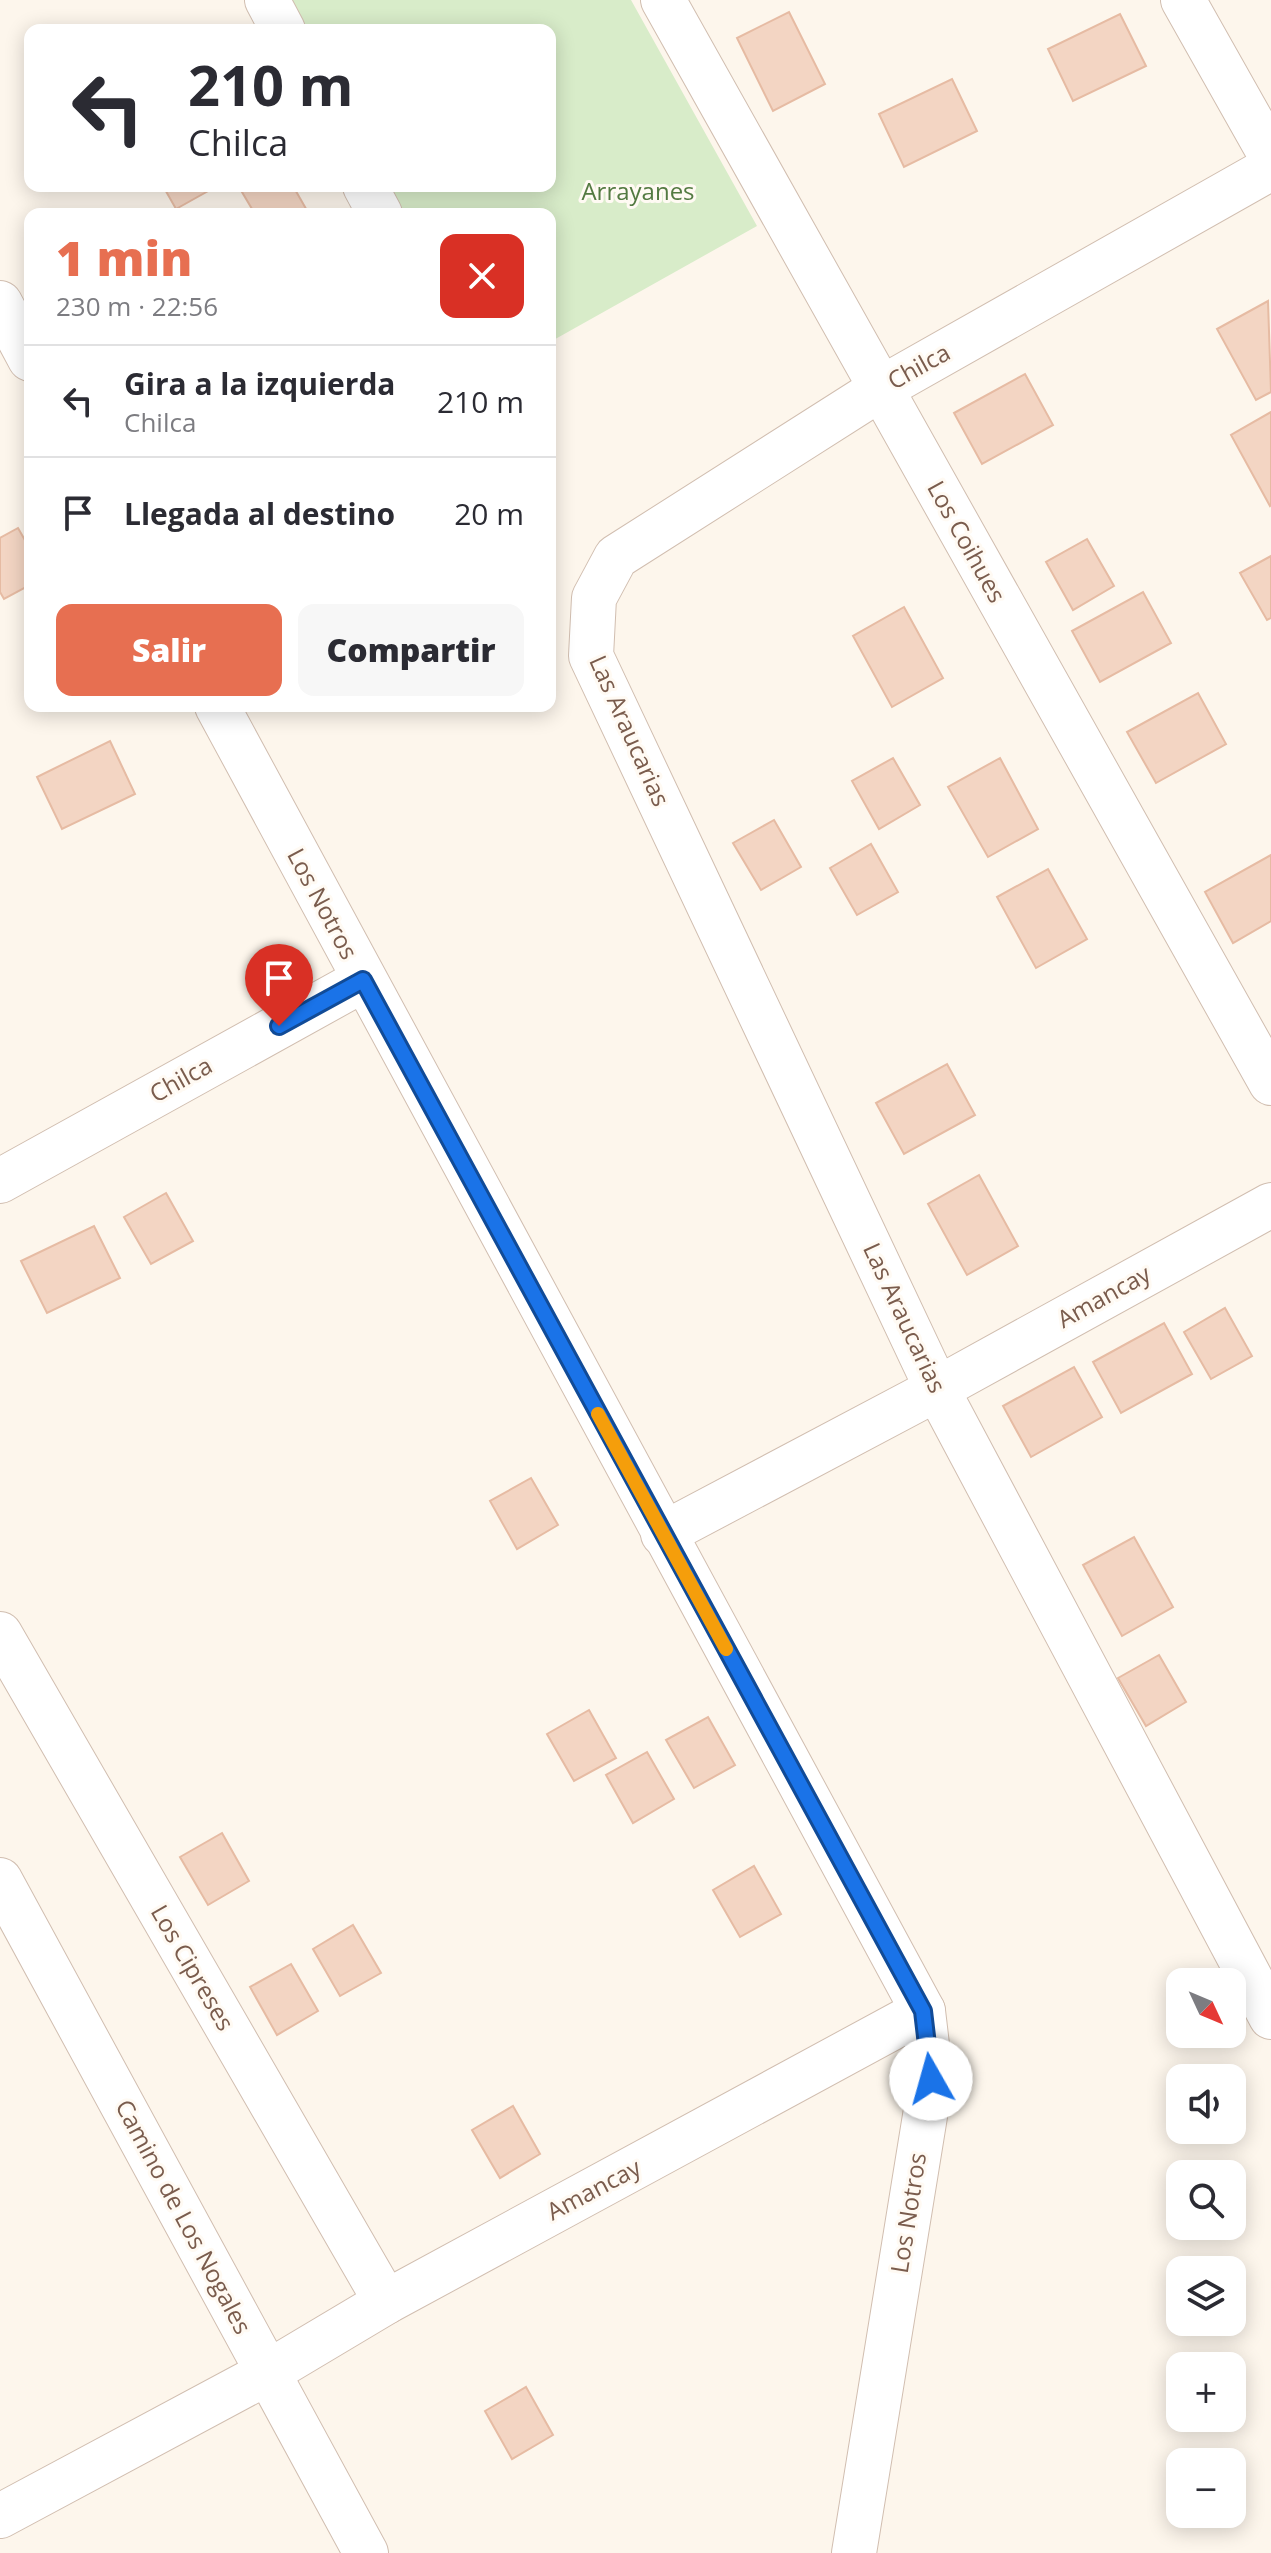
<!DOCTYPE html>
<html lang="es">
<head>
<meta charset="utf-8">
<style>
	body { margin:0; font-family:"Open Sans",sans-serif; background:#f7f7f7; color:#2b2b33; height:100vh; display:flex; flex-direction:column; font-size:30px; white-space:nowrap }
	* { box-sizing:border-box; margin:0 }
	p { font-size:26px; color:#7c7c81 }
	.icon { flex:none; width:44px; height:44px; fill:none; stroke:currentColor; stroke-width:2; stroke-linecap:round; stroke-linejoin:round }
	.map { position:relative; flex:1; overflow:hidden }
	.side { position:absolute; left:24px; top:208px; width:532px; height:504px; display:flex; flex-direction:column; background:#fff; border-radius:16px; box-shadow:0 4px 20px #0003 }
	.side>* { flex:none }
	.banner { position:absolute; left:24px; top:24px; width:532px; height:168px; border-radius:16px; box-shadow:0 4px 20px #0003; background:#fff; color:#2b2b33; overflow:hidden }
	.needle { width:52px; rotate:134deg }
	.tools { position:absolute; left:1166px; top:1968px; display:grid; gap:16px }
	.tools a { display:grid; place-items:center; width:80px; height:80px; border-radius:16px; background:#fff; box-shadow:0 4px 20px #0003; font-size:40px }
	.pin { position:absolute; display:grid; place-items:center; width:68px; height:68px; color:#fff; margin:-82px -34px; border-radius:50% 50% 50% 0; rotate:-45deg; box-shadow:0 0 8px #0007 }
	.pin .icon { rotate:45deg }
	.me { position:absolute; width:88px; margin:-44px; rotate:353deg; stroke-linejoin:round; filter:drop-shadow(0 0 6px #0008) }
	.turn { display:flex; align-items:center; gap:28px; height:168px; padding:0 32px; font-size:36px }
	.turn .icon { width:104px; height:104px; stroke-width:2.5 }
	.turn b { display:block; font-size:56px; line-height:68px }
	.round { display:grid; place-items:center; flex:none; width:84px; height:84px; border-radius:16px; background:#f7f7f7 }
	.summary { display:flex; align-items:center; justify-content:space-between; height:136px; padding:0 32px }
	h1 { font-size:48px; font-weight:800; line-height:60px; color:#e76f51 }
	.cta { display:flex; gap:16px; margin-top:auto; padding:16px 32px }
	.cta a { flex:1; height:92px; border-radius:16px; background:#e76f51; color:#fff; font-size:32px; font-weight:800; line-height:92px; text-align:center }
	.cta a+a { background:#f7f7f7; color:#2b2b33 }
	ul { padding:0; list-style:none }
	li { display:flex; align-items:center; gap:24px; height:112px; padding:0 32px; border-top:2px solid #e1e1e2 }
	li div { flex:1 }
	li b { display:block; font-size:30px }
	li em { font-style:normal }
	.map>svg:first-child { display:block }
</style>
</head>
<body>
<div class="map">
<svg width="1271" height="2553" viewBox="0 0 1271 2553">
	<rect width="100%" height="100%" fill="#fdf6ec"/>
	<!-- green -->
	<polygon fill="#d8ecc9" points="283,0 631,0 757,226 550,342 550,214 403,214 387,186 550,186 550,30 300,30"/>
	<!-- building -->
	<g fill="#f3d5c3" stroke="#e6bba3" stroke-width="2">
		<polygon points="789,12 825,84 773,111 737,38"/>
		<polygon points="1120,14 1146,66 1073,101 1048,49"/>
		<polygon points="952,79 977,131 904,167 879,114"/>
		<polygon points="163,186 217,186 176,209"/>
		<polygon points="252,186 293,186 309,214 255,214 242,192"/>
		<polygon points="1268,301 1271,392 1256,400 1217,329"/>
		<polygon points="1025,374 1053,425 982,464 954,413"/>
		<polygon points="1271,412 1271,505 1270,506 1231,435"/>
		<polygon points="18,528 30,549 30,585 4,599 0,592 0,538"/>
		<polygon points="1087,539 1114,586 1073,610 1046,562"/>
		<polygon points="1271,556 1271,618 1267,620 1240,573"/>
		<polygon points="1143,592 1171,643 1100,682 1072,631"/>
		<polygon points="904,607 943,678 892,707 853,636"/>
		<polygon points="1198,693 1226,744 1156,783 1127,732"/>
		<polygon points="110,741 135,794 62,829 37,777"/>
		<polygon points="893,758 920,805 879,829 852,781"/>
		<polygon points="1000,758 1038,829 988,857 948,787"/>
		<polygon points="774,820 801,867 761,890 733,843"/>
		<polygon points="871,844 898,892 857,915 830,868"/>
		<polygon points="1271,855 1271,921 1233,943 1205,892"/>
		<polygon points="1048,869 1087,939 1036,968 997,897"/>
		<polygon points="947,1064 975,1115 904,1154 876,1103"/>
		<polygon points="979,1175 1018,1246 967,1275 928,1204"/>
		<polygon points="166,1193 193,1241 151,1264 124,1217"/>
		<polygon points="94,1226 120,1278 47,1313 21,1261"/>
		<polygon points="1225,1308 1252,1356 1211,1379 1184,1332"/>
		<polygon points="1164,1323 1192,1374 1121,1413 1093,1362"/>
		<polygon points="1074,1367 1102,1417 1031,1457 1003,1406"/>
		<polygon points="531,1478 558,1525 517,1549 490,1501"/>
		<polygon points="1134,1537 1173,1607 1122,1636 1083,1565"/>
		<polygon points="1159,1655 1186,1702 1146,1726 1118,1678"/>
		<polygon points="589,1710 616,1758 574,1781 547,1734"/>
		<polygon points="708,1717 735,1765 694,1788 666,1740"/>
		<polygon points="647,1752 674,1799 633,1823 606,1775"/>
		<polygon points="222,1833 249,1881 208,1905 180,1857"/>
		<polygon points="754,1866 781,1914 740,1937 713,1890"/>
		<polygon points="353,1925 381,1973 340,1996 313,1949"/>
		<polygon points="291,1964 318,2011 277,2035 250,1987"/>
		<polygon points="513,2106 540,2154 500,2178 472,2130"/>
		<polygon points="526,2387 553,2435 512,2459 485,2411"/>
	</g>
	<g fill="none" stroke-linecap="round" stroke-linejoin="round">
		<!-- minor casing -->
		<g stroke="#d1beb0" stroke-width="46">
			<g id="minor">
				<polyline points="267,0 283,30"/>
				<polyline points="663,0 1271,1083"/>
				<polyline points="1183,0 1271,156"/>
				<polyline points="1271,168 880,389 616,557 594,598 591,656 937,1389 1271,2017"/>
				<polyline points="365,186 380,214"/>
				<polyline points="0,303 30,359"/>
				<polyline points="217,706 923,2011 931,2079 854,2553"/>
				<polyline points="0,1181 363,980"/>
				<polyline points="663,1534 937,1389 1271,1205"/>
				<polyline points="0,1634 386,2302"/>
				<polyline points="0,1880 366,2553"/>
				<polyline points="0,2516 267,2373 386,2302 923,2011"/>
			</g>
		</g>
		<!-- minor -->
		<use href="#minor" stroke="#fff" stroke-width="44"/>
	</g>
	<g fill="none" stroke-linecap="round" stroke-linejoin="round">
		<!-- route casing -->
		<g stroke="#114b97" stroke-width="20">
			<polyline id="route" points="279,1026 363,980 923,2011 931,2079"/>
		</g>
		<!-- route -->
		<use href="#route" stroke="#1a73e8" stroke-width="14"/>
		<!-- slow -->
		<polyline stroke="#f59e0b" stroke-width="14" points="598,1414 726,1649"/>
	</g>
	<g text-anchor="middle" stroke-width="6" stroke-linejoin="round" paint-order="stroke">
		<!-- park labels -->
		<g font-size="24" fill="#537a41" stroke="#fffaf3">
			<text x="638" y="200">Arrayanes</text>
		</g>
		<!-- street labels -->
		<g font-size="24" fill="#7a5c4d" stroke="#fffaf3">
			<text transform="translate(919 367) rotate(-29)" y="8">Chilca</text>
			<text transform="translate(966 542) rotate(61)" y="8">Los Coihues</text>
			<text transform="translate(629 731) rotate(66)" y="8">Las Araucarias</text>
			<text transform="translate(322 904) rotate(62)" y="8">Los Notros</text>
			<text transform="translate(181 1080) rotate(-29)" y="8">Chilca</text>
			<text transform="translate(1104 1297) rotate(-29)" y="8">Amancay</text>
			<text transform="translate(904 1318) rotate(65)" y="8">Las Araucarias</text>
			<text transform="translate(192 1968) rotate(60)" y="8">Los Cipreses</text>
			<text transform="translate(594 2190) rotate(-28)" y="8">Amancay</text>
			<text transform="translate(909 2213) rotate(-81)" y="8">Los Notros</text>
			<text transform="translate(183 2217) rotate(62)" y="8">Camino de Los Nogales</text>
		</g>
	</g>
</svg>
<div class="tools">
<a><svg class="needle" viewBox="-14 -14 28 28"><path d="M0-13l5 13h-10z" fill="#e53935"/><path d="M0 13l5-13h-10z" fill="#7c7c81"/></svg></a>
<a><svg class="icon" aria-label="sound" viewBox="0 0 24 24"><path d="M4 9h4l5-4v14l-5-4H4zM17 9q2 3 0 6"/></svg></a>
<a><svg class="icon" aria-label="search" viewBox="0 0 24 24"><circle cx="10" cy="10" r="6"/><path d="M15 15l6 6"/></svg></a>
<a><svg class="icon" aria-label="layers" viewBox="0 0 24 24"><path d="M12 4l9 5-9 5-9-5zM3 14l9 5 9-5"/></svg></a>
<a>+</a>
<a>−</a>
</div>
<div class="pin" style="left:279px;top:1026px;background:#d93025"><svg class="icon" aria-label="arrive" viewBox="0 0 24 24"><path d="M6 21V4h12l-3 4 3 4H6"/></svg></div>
<svg class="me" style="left:931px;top:2079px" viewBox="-20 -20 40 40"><circle r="19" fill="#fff"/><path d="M0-13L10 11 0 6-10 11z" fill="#1a73e8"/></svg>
<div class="banner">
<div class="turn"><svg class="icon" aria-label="left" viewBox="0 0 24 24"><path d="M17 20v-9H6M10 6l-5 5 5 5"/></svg><div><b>210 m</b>Chilca</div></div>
</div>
<section class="side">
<div class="summary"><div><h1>1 min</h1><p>230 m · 22:56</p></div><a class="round" style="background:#d93025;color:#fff"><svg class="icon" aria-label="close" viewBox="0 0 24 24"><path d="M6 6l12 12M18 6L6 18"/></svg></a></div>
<ul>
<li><svg class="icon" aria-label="left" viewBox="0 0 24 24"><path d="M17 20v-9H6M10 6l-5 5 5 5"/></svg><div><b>Gira a la izquierda</b><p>Chilca</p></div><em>210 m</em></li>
<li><svg class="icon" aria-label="arrive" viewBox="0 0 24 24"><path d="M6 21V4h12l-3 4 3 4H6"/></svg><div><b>Llegada al destino</b></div><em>20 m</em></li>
</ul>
<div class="cta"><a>Salir</a><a>Compartir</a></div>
</section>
</div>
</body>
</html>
